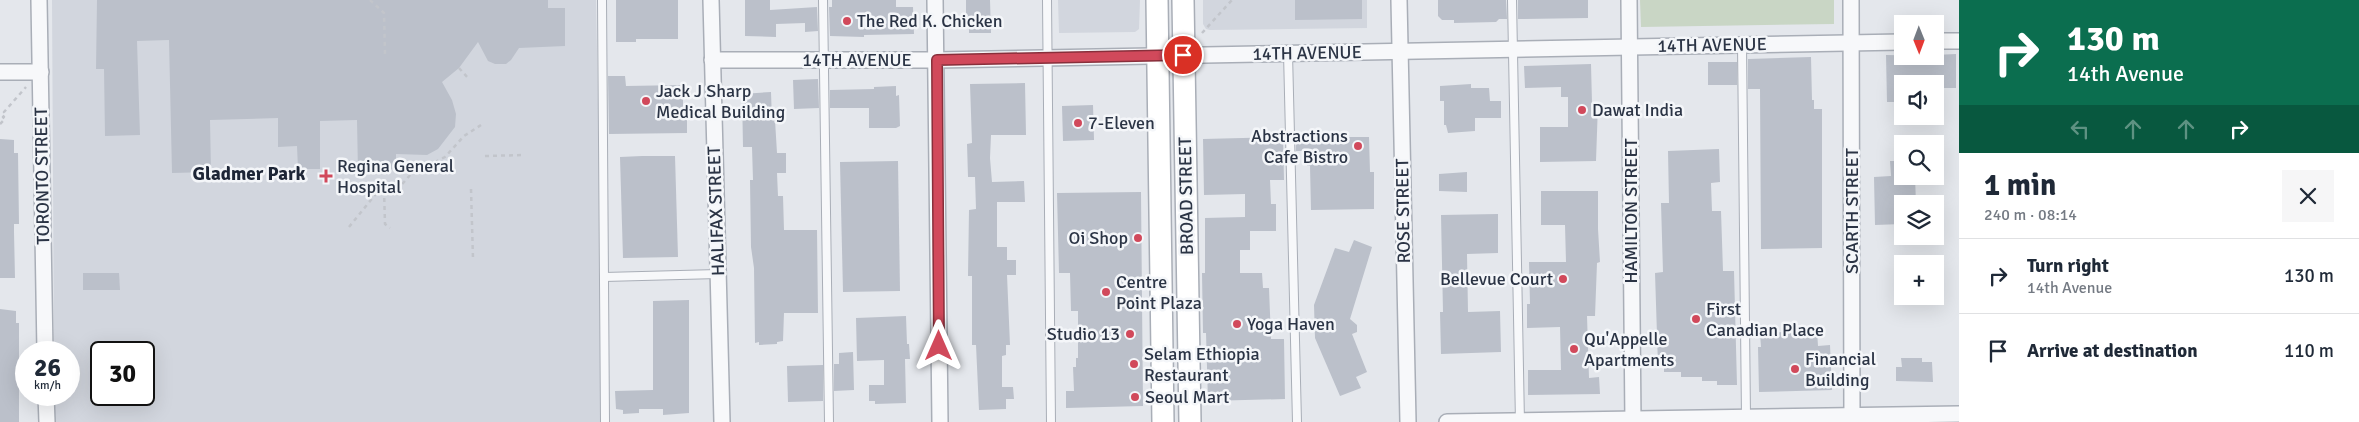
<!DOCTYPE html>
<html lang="en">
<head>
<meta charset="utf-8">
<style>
	body { margin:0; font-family:Signika,sans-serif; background:#f6f6f7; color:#1f2937; height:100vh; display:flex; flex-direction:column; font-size:19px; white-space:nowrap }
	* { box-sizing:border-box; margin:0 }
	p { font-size:16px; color:#747a83 }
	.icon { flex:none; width:28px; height:28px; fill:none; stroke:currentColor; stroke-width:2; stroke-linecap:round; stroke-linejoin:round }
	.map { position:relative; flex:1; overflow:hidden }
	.drawer { display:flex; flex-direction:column; background:#fff; width:400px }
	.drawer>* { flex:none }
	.top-card { background:#0b6e4f; color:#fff; overflow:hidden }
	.needle { width:32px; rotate:179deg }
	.buttons { position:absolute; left:1894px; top:15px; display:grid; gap:10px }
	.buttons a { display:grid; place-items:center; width:50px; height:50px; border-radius:0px; background:#fff; box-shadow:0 5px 20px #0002; font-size:25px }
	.speed { position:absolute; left:15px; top:341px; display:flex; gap:10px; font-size:25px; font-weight:700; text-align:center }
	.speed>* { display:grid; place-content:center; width:65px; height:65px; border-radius:50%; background:#fff; box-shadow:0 5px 20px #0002; line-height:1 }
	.speed small { font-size:12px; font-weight:400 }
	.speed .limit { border:2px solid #111; border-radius:8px; background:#fff; color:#111 }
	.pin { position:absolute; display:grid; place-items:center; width:42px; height:42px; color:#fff; margin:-21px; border:2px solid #fff; border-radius:50%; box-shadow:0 1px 5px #0007 }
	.me { position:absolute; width:55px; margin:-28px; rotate:0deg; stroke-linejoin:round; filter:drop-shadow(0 0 4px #0008) }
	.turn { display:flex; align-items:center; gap:18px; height:105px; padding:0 25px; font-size:22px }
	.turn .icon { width:65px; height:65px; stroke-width:2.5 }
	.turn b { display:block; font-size:35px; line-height:42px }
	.lanes { display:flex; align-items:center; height:48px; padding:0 25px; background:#0003; justify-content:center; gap:25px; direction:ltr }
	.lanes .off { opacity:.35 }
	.round { display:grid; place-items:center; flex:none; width:52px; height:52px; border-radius:0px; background:#f6f6f7 }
	.overview { display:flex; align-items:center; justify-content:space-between; height:85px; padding:0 25px }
	h1 { font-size:30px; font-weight:700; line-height:38px }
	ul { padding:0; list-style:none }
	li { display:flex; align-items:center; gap:15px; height:75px; padding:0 25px; border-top:1px solid #e0e1e3 }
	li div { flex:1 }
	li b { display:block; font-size:19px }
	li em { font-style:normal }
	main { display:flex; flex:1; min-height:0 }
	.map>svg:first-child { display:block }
</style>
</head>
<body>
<main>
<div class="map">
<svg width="1959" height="422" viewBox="0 0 1959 422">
	<rect width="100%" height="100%" fill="#e4e7ec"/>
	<!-- built -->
	<g fill="#d2d6de" fill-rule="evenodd">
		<path d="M52,0H596L604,422H54V395H69V352H54ZM101,352H144V395H101Z"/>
		<polygon points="1058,0 1140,0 1139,29 1135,32 1059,33"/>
		<polygon points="1203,0 1367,0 1367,28 1210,30 1206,29 1203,24"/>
	</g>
	<!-- green -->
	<polygon fill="#c9d6c5" points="1640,0 1834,0 1834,24 1641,27"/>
	<!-- building -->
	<g fill="#bbc0ca">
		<polygon points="97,0 548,0 548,8 565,8 565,46 519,48 511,60 506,64 495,64 488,61 478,42 459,68 442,82 452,100 456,114 455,127 438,149 427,155 396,154 396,169 358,172 357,120 320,121 320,169 298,169 297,146 278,147 278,118 210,120 211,172 172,173 169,40 137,41 140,135 105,136 104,69 96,69"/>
		<polygon points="616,0 678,0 678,39 636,39 636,42 616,42"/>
		<polygon points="745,0 770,0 770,10 817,7 818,31 805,32 805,23 776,24 776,37 745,36"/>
		<polygon points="832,0 896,0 896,7 913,7 914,34 864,35 864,37 830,36 829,7 832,7"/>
		<polygon points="966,0 990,0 991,33 969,33 969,23 966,23"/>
		<polygon points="1295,0 1362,0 1362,19 1295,20"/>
		<polygon points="1438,0 1506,0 1507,19 1499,19 1496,22 1454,23 1454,20 1442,20 1438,16"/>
		<polygon points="1518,0 1588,0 1588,18 1518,19"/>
		<polygon points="1956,54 1956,88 1935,88 1935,84 1902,84 1902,102 1887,102 1886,55 1935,56 1935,55"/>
		<polygon points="1811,57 1812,100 1814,100 1814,109 1822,109 1822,248 1761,249 1760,89 1748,89 1748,59"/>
		<rect x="1708" y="62" width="29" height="23"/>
		<polygon points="1591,64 1592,103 1598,104 1596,161 1540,162 1540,127 1568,127 1568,97 1561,97 1561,87 1525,88 1524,66"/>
		<polygon points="608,76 625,76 626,86 683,85 683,116 687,116 687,133 609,134"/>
		<polygon points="818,79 819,108 794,109 793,80"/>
		<polygon points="1025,83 1026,135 991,135 990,158 992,182 1024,181 1025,202 997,202 997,247 1007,247 1007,260 1016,260 1016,275 1007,275 1010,345 1006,345 1006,355 1002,356 1002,387 1013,387 1014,399 1006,399 1006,409 979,410 976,345 972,345 972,276 968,276 969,210 976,209 975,177 968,177 967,144 972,143 970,84"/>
		<polygon points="1471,84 1471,88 1489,88 1490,101 1501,101 1501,118 1475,118 1475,131 1448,133 1446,125 1444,125 1444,101 1440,101 1440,86"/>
		<polygon points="896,86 896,96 899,95 900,126 896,128 869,128 869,108 830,108 830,90 874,89 874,87"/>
		<polygon points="771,92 772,120 775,120 777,153 786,153 786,173 777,173 778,196 783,196 784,230 817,230 818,313 784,313 783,341 777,342 777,344 759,345 759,342 755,343 754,268 751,247 750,180 753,180 752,147 743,147 742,94"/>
		<polygon points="1093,105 1094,140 1063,141 1062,106"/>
		<polygon points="1283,137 1284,180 1270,180 1271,204 1276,204 1276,231 1250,231 1250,250 1240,250 1240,273 1262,273 1263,288 1269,288 1271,339 1284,339 1285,399 1208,401 1206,333 1203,333 1202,273 1205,273 1205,218 1245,217 1245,194 1204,195 1203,139"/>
		<polygon points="1343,137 1369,137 1370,172 1374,172 1374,209 1311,210 1310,166 1307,166 1307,151 1296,151 1296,139"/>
		<polygon points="0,139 14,140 14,153 18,153 19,224 14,224 14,232 15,278 0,278"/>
		<polygon points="1719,149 1720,182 1711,183 1712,211 1721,211 1723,271 1734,271 1737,385 1717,385 1717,381 1702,381 1702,377 1681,377 1681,372 1664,372 1664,366 1658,366 1655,273 1663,272 1661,203 1669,203 1668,151"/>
		<polygon points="642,156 675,156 678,257 623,258 620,157"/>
		<polygon points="898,161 900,291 843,292 840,162"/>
		<polygon points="1890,161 1902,161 1902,176 1915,176 1916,204 1902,204 1902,224 1875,225 1874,177 1891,176"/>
		<polygon points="1467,172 1467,192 1439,191 1439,174"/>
		<polygon points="1541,191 1598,191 1598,229 1600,262 1597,263 1595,316 1587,316 1589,378 1599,377 1600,394 1528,395 1528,370 1561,370 1560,327 1527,328 1527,304 1530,304 1529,262 1566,262 1565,225 1541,225"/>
		<polygon points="1141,192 1143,406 1066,408 1066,391 1074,391 1073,367 1076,367 1076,358 1078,358 1078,311 1071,311 1070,273 1059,273 1057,193"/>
		<polygon points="1498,214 1498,253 1467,254 1468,312 1500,311 1501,352 1441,354 1440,312 1443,312 1441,215"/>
		<polygon points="1354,240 1372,247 1350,319 1357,325 1357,332 1352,334 1367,372 1356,377 1361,388 1340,396 1315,338 1314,305 1335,248 1349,252"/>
		<polygon points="83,273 119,273 120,290 83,290"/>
		<polygon points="689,300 689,413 663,415 663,409 639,409 639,413 623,414 623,410 616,409 615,391 653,390 653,301"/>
		<polygon points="0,309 16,311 16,323 19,323 19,422 0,422"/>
		<polygon points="906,316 907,344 909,344 910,359 905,359 906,403 875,404 875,401 869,401 869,385 884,385 884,360 857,361 856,318"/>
		<polygon points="1817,331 1818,346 1830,345 1832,390 1759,392 1758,347 1761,347 1760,333"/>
		<polygon points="853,352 854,390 834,391 834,364 839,364 839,353"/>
		<polygon points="1901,358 1922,358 1922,362 1932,362 1933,382 1896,381 1896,367 1902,367"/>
		<polygon points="823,365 823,401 788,402 787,366"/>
	</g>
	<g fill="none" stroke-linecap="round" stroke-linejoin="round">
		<!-- lane casing -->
		<g stroke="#a9aeb7" stroke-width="10">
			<g id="lane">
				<polyline points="602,0 605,422"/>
				<polyline points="823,0 829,422"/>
				<polyline points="1047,0 1051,422"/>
				<polyline points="1512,0 1520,422"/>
				<polyline points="1742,45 1746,417"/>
				<polyline points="1288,53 1297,422"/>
				<polyline points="604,277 718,274"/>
			</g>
		</g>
		<!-- street casing -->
		<g stroke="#a9aeb7" stroke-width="18">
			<g id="street">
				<polyline points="39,0 45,352"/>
				<polyline points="711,0 722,422"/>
				<polyline points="935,0 940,422"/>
				<polyline points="1399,0 1408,422"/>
				<polyline points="1629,0 1633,422"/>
				<polyline points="1851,0 1852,422"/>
				<polyline points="1935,41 1959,41"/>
				<polyline points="712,60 937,60 1902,42"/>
				<polyline points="0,72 41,72"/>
				<polyline points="46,395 47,422"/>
				<polyline points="1447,422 1959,414"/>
			</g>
		</g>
		<!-- secondary casing -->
		<g stroke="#a9aeb7" stroke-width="24">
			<g id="secondary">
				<polyline points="1157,0 1163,422"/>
				<polyline points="1183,0 1190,422"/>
			</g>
		</g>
		<!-- path -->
		<g stroke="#c2c5cb" stroke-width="2.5" stroke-dasharray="4 4" stroke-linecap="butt">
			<polyline points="370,0 384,13 385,54"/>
			<polyline points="1202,33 1232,0"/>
			<polyline points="459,68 468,78"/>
			<polyline points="0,124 5,119 3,117 6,114 4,112 26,87"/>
			<polyline points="485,156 524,155"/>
			<polyline points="471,189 473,259"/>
			<polyline points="384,190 385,224 390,228"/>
			<polyline points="397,190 411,174 445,157 464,136 481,125"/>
			<polyline points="349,227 379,190"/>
		</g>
		<!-- lane -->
		<use href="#lane" stroke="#f7f8fa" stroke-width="8"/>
		<!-- street -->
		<use href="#street" stroke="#f7f8fa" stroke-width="15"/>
		<!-- secondary -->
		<use href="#secondary" stroke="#fff" stroke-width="21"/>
	</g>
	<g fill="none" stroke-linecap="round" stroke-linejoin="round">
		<!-- route casing -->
		<g stroke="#882f3b" stroke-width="12">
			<polyline id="route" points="939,346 937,60 1183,55"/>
		</g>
		<!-- route -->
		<use href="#route" stroke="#d1495b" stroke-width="9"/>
	</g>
	<!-- markers -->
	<g fill="#d1495b" stroke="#f4f6f9" stroke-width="2">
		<circle cx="847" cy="21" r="5"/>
		<circle cx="646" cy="101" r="5"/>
		<circle cx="1582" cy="110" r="5"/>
		<circle cx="1078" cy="123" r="5"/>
		<circle cx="1358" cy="146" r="5"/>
		<path d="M323.5 168.5h5v5h5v5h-5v5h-5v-5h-5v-5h5z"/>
		<circle cx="1138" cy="238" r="5"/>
		<circle cx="1563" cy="279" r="5"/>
		<circle cx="1106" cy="292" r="5"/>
		<circle cx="1696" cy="319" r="5"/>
		<circle cx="1237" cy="324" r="5"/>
		<circle cx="1130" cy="334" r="5"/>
		<circle cx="1574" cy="349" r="5"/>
		<circle cx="1134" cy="364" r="5"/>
		<circle cx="1795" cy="369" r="5"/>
		<circle cx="1135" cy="397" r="5"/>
	</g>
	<g text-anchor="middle" stroke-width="5" stroke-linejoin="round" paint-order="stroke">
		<!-- poi labels -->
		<g font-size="18" fill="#2b3445" stroke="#f4f6f9" text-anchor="start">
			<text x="857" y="27">The Red K. Chicken</text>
			<text x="656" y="97">Jack J Sharp<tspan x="656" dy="21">Medical Building</tspan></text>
			<text x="1592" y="116">Dawat India</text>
			<text x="1088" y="129">7-Eleven</text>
			<text x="1348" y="142" text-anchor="end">Abstractions<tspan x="1348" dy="21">Cafe Bistro</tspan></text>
			<text x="337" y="172">Regina General<tspan x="337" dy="21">Hospital</tspan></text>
			<text x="1128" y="244" text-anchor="end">Oi Shop</text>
			<text x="1553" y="285" text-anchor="end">Bellevue Court</text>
			<text x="1116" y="288">Centre<tspan x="1116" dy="21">Point Plaza</tspan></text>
			<text x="1706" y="315">First<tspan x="1706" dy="21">Canadian Place</tspan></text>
			<text x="1247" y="330">Yoga Haven</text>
			<text x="1120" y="340" text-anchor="end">Studio 13</text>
			<text x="1584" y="345">Qu'Appelle<tspan x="1584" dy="21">Apartments</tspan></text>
			<text x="1144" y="360">Selam Ethiopia<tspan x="1144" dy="21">Restaurant</tspan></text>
			<text x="1805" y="365">Financial<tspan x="1805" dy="21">Building</tspan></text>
			<text x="1145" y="403">Seoul Mart</text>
		</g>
		<!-- street labels -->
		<g font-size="18" fill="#2b3445" stroke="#f4f6f9">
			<text transform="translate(1712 45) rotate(-1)" y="6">14TH AVENUE</text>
			<text transform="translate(1307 53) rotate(-1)" y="6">14TH AVENUE</text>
			<text x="857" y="66">14TH AVENUE</text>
			<text transform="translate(42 176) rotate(-91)" y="6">TORONTO STREET</text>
			<text transform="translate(1186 196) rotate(-91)" y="6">BROAD STREET</text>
			<text transform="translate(716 211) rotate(-92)" y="6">HALIFAX STREET</text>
			<text transform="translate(1403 211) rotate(-91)" y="6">ROSE STREET</text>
			<text transform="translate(1631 211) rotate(-90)" y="6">HAMILTON STREET</text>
			<text transform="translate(1852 211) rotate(-90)" y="6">SCARTH STREET</text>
		</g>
		<!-- neighbourhood labels -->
		<g font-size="19" font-weight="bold" fill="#1d2536" stroke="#f4f6f9">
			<text x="249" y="180">Gladmer Park</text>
		</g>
	</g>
</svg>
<div class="buttons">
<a><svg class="needle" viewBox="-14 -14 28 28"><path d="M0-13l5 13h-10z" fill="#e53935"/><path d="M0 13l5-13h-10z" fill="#747a83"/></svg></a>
<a><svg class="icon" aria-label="sound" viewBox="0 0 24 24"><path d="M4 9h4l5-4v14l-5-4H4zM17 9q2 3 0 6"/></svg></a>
<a><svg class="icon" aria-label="search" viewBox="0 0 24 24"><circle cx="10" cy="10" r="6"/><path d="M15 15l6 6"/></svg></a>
<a><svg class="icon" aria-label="layers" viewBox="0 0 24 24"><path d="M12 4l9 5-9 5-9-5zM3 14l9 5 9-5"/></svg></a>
<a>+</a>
</div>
<div class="speed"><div>26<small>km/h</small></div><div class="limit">30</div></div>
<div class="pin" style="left:1183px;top:55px;background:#d93025"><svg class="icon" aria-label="arrive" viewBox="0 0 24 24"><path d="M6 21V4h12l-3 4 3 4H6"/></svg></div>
<svg class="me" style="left:939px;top:346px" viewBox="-20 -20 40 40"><path d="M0-17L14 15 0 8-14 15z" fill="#d1495b" stroke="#fff" stroke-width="4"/></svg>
</div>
<section class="drawer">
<div class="top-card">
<div class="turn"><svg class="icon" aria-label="right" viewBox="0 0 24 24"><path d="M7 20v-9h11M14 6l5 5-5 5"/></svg><div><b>130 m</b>14th Avenue</div></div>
<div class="lanes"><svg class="icon off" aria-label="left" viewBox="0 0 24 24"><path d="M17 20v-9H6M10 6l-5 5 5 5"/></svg><svg class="icon off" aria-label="ahead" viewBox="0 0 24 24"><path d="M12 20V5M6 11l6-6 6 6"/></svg><svg class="icon off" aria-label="ahead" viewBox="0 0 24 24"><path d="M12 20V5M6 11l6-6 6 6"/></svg><svg class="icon" aria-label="right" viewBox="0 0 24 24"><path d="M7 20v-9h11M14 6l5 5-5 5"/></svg></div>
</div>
<div class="overview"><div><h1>1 min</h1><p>240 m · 08:14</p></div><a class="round"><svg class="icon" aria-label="close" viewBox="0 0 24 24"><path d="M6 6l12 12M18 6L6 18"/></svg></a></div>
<ul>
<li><svg class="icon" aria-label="right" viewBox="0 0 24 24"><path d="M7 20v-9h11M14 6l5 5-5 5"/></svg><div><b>Turn right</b><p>14th Avenue</p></div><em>130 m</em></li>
<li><svg class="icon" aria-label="arrive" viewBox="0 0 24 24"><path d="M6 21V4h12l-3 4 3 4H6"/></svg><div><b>Arrive at destination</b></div><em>110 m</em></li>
</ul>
</section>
</main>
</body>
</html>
